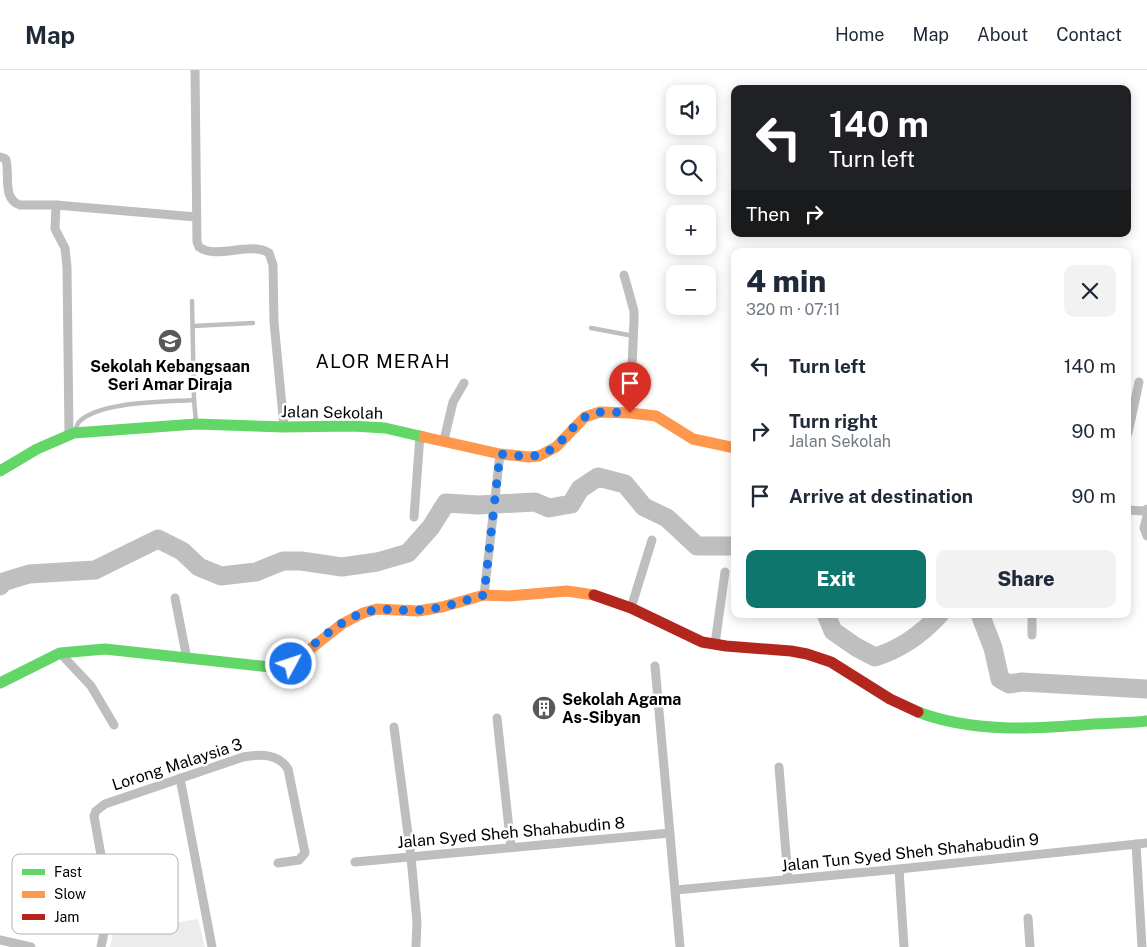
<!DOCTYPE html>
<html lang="en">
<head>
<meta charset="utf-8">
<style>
	body { margin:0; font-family:"Public Sans",sans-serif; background:#f2f2f3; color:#1f2937; height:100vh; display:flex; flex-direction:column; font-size:19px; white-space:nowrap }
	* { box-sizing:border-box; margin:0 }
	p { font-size:16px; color:#747a83 }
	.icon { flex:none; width:28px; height:28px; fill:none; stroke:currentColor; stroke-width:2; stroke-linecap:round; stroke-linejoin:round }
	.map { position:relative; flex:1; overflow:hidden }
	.side { position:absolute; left:731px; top:178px; width:400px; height:370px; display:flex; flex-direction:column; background:#fff; border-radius:10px; box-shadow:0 2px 12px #0003 }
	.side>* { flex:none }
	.hud { position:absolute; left:731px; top:15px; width:400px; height:152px; border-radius:10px; box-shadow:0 2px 12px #0003; background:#202124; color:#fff; overflow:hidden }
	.buttons { position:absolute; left:666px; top:15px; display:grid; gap:10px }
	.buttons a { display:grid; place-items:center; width:50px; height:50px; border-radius:10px; background:#fff; box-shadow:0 2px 12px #0003; font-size:25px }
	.pin { position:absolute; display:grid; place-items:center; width:42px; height:42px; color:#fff; margin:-51px -21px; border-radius:50% 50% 50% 0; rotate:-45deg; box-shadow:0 0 5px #0007 }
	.pin .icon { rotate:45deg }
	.me { position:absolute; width:55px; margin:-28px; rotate:50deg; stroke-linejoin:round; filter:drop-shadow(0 0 4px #0008) }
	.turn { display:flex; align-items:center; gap:18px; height:105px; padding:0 15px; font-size:22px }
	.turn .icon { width:65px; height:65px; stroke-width:2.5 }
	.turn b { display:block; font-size:35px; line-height:42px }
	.then { display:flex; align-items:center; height:48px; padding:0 15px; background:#0003; gap:10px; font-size:19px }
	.round { display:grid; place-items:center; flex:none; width:52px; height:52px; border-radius:10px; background:#f2f2f3 }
	.headline { display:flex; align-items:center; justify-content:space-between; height:85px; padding:0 15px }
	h1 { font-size:30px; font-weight:800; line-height:38px }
	.cta { display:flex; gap:10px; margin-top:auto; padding:10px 15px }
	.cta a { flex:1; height:58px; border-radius:10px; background:#0f766e; color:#fff; font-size:20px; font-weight:800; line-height:58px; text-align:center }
	.cta a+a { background:#f2f2f3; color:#1f2937 }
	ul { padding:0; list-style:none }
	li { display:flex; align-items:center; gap:15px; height:65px; padding:0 15px }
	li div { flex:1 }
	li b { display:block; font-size:19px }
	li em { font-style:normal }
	header { display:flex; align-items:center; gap:30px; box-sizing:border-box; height:70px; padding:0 25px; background:#fff; border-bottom:1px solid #e0e1e3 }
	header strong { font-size:24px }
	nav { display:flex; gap:28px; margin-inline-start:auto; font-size:18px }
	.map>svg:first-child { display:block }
</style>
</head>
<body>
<header>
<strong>Map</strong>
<nav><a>Home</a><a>Map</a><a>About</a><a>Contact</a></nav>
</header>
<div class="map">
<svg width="1147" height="877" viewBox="0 0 1147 877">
	<rect width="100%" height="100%" fill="#fff"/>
	<!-- green -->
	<polygon fill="#ececec" points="159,847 161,855 198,849 205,877 110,877 115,856"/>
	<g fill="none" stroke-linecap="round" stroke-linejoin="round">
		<!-- river -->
		<g stroke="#bfbfbf" stroke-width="19">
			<polyline points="0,516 3,512 29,504 95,500 158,469 182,481 199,497 221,506 256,502 283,491 301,491 342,497 377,492 408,483 431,457 446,433 478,435 535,432 549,438 571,434 580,419 598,407 625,414 644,437 667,448 697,476 735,476"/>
			<path d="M826,544L833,561L856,577L875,587C901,579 922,564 940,544"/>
			<polyline points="980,544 993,578 1000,609 1009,614 1022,612 1147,619"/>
		</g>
		<!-- lane -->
		<g stroke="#bebebe" stroke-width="4.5">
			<polyline points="192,231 194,330 196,352"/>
			<polyline points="193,256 253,253"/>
			<polyline points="591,258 634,266"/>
			<path d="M75,362C76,359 77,354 79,352C98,331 167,332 194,330"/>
		</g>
		<!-- street -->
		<g stroke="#bebebe" stroke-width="9">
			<path d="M195,0L197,172L199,177C216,190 251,171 269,183L273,195L274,252L284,357"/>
			<path d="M0,87L4,88L6,90C10,106 2,129 20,135H56L196,147"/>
			<polyline points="56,135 55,159 65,178 67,197 69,365"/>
			<polyline points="624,205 634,241 634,250 630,343"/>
			<polyline points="1128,363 1139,312"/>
			<polyline points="444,370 453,332 464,313"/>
			<polyline points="1128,440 1143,441 1147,439"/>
			<polyline points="1147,446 1144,458 1147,466"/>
			<polyline points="414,447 420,365"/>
			<polyline points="484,525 500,384"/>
			<polyline points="175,528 187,589"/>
			<polyline points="631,538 652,470"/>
			<polyline points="1032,565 1032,544"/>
			<polyline points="715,574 725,502"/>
			<polyline points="60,583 91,616 114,655"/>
			<polyline points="655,596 680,877"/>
			<polyline points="497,648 511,777"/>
			<polyline points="394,657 411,787 417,852 416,877"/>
			<polyline points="779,697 788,809"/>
			<polyline points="180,708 212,877"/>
			<polyline points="1136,774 1142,877"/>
			<polyline points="355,792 670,763"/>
			<polyline points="899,799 904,877"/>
			<polyline points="676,820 899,799 1147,773"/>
			<polyline points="1028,848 1030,877"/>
			<polyline points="0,870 31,877"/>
			<path d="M101,877L108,843L109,830L94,746L96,741L105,734L243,687C260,684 278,683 288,699L305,783L299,790L278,793"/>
		</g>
		<!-- fast -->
		<g stroke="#63d668" stroke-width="11">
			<polyline points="0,401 37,379 74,363 196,354 284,357 353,356 385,358 424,367"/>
			<polyline points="0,613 60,583 105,579 279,598 291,594 295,591"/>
			<path d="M918,642C973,663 1035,659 1093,654C1111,653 1129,653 1147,651"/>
		</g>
		<!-- slow -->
		<g stroke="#ff974d" stroke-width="11">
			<polyline points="424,367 500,384 529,387 539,386 556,377 585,347 600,342 630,343 656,346 693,369 735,378"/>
			<polyline points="295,591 342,554 363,543 377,539 418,541 442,537 484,525 509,526 567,521 594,525"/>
		</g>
		<!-- jam -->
		<polyline stroke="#b3261e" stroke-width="11" points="594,525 631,538 702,572 726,576 791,581 807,584 831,592 890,629 918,642"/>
	</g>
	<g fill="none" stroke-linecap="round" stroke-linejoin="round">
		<!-- route -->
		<path stroke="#1a73e8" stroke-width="9" stroke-dasharray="0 16.2" d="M291,594C311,577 338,551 363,543C382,536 401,542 420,540C442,539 463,531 484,525L500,384C531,387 543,391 566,366C572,360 577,351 585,347C597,339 616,343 630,343"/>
	</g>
	<!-- icons -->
	<defs>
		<g id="school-disc" transform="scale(1.25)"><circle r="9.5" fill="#595959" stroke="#fff"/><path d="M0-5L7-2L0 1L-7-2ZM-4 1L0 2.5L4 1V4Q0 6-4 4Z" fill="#fff"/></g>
		<g id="building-disc" transform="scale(1.25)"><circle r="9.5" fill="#595959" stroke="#fff"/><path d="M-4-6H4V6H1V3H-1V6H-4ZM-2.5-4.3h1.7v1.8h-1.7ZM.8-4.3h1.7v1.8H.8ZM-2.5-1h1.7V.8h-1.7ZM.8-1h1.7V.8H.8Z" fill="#fff"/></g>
	</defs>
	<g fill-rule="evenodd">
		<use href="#school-disc" x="170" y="271"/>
		<use href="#building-disc" x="544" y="638"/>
	</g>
	<g text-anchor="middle" stroke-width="5" stroke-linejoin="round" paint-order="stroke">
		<!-- poi labels -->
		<g font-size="16" font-weight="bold" fill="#000" stroke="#fff">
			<text x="170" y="302">Sekolah Kebangsaan<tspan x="170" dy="18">Seri Amar Diraja</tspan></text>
			<text x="562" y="635" text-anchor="start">Sekolah Agama<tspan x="562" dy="18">As-Sibyan</tspan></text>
		</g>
		<!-- street labels -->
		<g font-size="16" fill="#000" stroke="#fff">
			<text transform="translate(332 342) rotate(1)" y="6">Jalan Sekolah</text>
			<text transform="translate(177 694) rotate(-18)" y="6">Lorong Malaysia 3</text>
			<text transform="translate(511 762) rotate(-5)" y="6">Jalan Syed Sheh Shahabudin 8</text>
			<text transform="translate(910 782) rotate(-6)" y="6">Jalan Tun Syed Sheh Shahabudin 9</text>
		</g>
		<!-- quarter labels -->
		<g font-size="19" letter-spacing="1" fill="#000" stroke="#fff">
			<text x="383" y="298">ALOR MERAH</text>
		</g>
	</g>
	<!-- legend -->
	<rect x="12" y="784" width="166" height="80" rx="8" fill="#fff" stroke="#b2b2b2" stroke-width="1"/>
	<rect x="22" y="799" width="23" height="6" fill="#63d668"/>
	<rect x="22" y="821" width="23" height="7" fill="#ff974d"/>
	<rect x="22" y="844" width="23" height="6" fill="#b3261e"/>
	<g font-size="14" fill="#000">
		<text x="54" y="807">Fast</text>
		<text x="54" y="829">Slow</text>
		<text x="54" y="852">Jam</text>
	</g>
</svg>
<div class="buttons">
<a><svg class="icon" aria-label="sound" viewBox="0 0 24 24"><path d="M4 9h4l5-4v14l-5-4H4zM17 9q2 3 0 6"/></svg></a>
<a><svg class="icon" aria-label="search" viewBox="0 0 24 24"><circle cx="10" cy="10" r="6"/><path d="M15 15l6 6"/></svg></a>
<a>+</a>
<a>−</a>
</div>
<div class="pin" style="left:630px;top:343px;background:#d93025"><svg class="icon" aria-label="arrive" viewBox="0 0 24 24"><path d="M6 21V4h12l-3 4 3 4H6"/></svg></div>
<svg class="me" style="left:291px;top:594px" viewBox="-20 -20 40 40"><circle r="17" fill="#1a73e8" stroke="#fff" stroke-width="3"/><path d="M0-11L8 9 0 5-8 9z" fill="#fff"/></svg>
<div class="hud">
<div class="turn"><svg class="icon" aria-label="left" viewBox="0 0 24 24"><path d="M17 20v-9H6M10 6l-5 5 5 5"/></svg><div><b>140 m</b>Turn left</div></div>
<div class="then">Then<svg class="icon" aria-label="right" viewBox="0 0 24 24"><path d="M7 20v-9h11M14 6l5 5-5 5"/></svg></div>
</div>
<section class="side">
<div class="headline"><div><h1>4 min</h1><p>320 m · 07:11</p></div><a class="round"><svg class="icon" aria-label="close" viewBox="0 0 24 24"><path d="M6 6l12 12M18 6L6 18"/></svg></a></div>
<ul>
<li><svg class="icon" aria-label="left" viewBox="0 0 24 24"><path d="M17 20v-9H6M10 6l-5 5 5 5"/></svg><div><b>Turn left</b></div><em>140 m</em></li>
<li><svg class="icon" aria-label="right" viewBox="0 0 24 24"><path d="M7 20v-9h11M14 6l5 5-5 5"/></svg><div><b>Turn right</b><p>Jalan Sekolah</p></div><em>90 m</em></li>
<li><svg class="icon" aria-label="arrive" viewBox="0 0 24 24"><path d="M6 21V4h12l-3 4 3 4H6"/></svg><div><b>Arrive at destination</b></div><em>90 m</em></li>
</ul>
<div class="cta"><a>Exit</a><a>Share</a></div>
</section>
</div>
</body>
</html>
